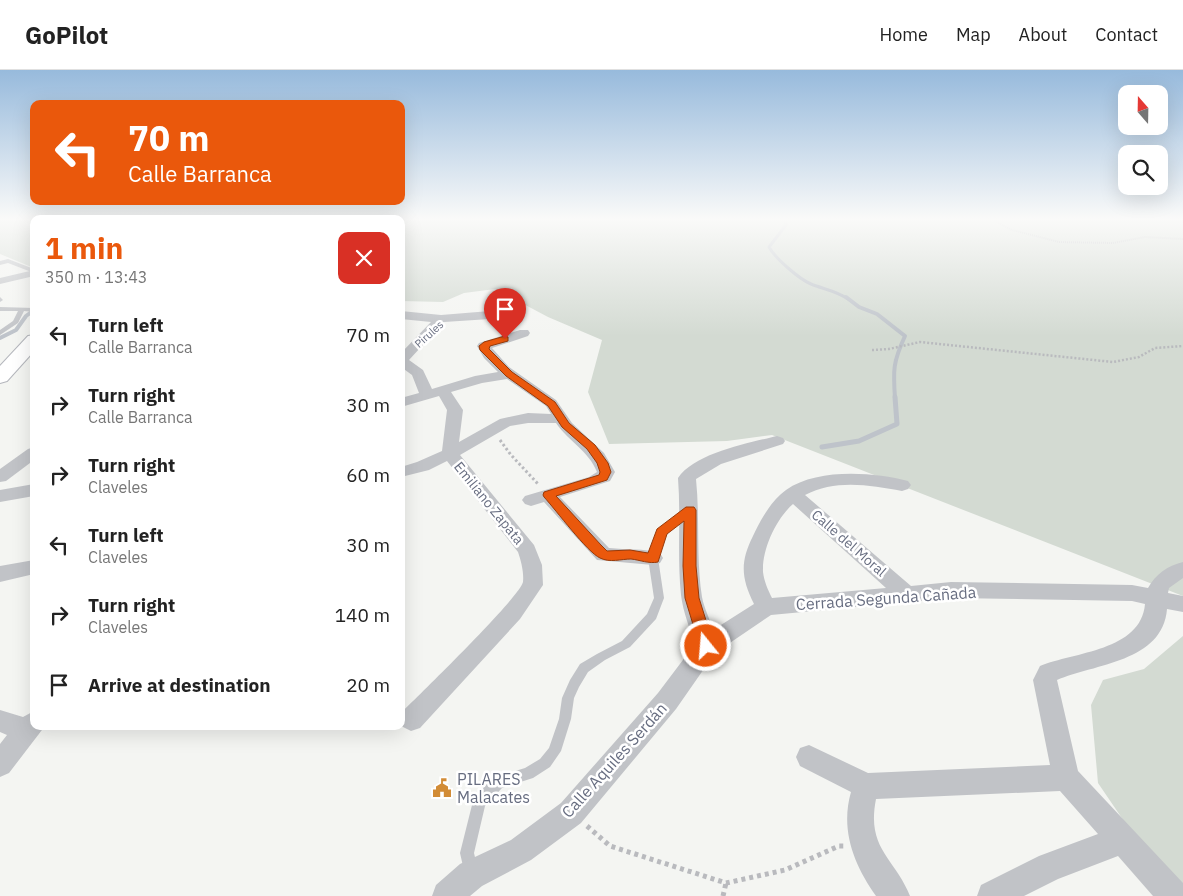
<!DOCTYPE html>
<html lang="en">
<head>
<meta charset="utf-8">
<style>
	body { margin:0; font-family:"IBM Plex Sans",sans-serif; background:#f2f2f2; color:#222; height:100vh; display:flex; flex-direction:column; font-size:19px; white-space:nowrap }
	* { box-sizing:border-box; margin:0 }
	p { font-size:16px; color:#767676 }
	.icon { flex:none; width:28px; height:28px; fill:none; stroke:currentColor; stroke-width:2; stroke-linecap:round; stroke-linejoin:round }
	.map { position:relative; flex:1; overflow:hidden }
	.details { position:absolute; left:30px; top:145px; width:375px; height:515px; display:flex; flex-direction:column; background:#fff; border-radius:10px; box-shadow:0 5px 20px #0002 }
	.details>* { flex:none }
	.top-card { position:absolute; left:30px; top:30px; width:375px; height:105px; border-radius:10px; box-shadow:0 5px 20px #0002; background:#ea580c; color:#fff; overflow:hidden }
	.needle { width:32px; rotate:340deg }
	.buttons { position:absolute; left:1118px; top:15px; display:grid; gap:10px }
	.buttons a { display:grid; place-items:center; width:50px; height:50px; border-radius:10px; background:#fff; box-shadow:0 5px 20px #0002; font-size:25px }
	.pin { position:absolute; display:grid; place-items:center; width:42px; height:42px; color:#fff; margin:-51px -21px; border-radius:50% 50% 50% 0; rotate:-45deg; box-shadow:0 0 5px #0007 }
	.pin .icon { rotate:45deg }
	.me { position:absolute; width:55px; margin:-28px; rotate:343deg; stroke-linejoin:round; filter:drop-shadow(0 0 4px #0008) }
	.turn { display:flex; align-items:center; gap:18px; height:105px; padding:0 15px; font-size:22px }
	.turn .icon { width:65px; height:65px; stroke-width:2.5 }
	.turn b { display:block; font-size:35px; line-height:42px }
	.round { display:grid; place-items:center; flex:none; width:52px; height:52px; border-radius:10px; background:#f2f2f2 }
	.head { display:flex; align-items:center; justify-content:space-between; height:85px; padding:0 15px }
	h1 { font-size:30px; font-weight:700; line-height:38px; color:#ea580c }
	ul { padding:0; list-style:none }
	li { display:flex; align-items:center; gap:15px; height:70px; padding:0 15px }
	li div { flex:1 }
	li b { display:block; font-size:19px }
	li em { font-style:normal }
	header { display:flex; align-items:center; gap:30px; box-sizing:border-box; height:70px; padding:0 25px; background:#fff; border-bottom:1px solid #e0e0e0 }
	header strong { font-size:24px }
	nav { display:flex; gap:28px; margin-inline-start:auto; font-size:18px }
	.map>svg:first-child { display:block }
</style>
</head>
<body>
<header>
<strong>GoPilot</strong>
<nav><a>Home</a><a>Map</a><a>About</a><a>Contact</a></nav>
</header>
<div class="map">
<svg width="1183" height="826" viewBox="0 0 1183 826">
	<rect width="100%" height="100%" fill="#f4f5f2"/>
	<!-- green -->
	<g fill="#d3dad2">
		<polygon points="0,150 34,150 34,198 0,184"/>
		<polygon points="401,150 1183,150 1183,526 772,365 727,371 609,374 588,322 602,270 548,247 495,219 464,223 443,232 401,231"/>
		<polygon points="1183,566 1183,826 1175,826 1098,713 1091,635 1103,610 1144,599"/>
	</g>
	<g fill="none" stroke-linecap="round" stroke-linejoin="round">
		<!-- stream-far2 -->
		<path stroke="#bec3ca" stroke-width="3" d="M786,150V155L769,177C775,188 799,209 811,214C823,219 837,221 848,229"/>
		<!-- stream-far1 -->
		<g stroke="#bec3ca" stroke-width="4">
			<path d="M846,227L859,237L877,244L905,266C893,292 893,300 895,328"/>
			<polyline points="0,268 16,260 26,246 34,240"/>
		</g>
		<!-- stream -->
		<polyline stroke="#bec3ca" stroke-width="5" points="822,377 859,371 897,354 895,327"/>
		<!-- secondary casing -->
		<g stroke="#b4b6bc" stroke-width="2">
			<polygon id="secondary" points="34,265 34,281 7,311 0,313 0,296 28,266"/>
		</g>
		<!-- path-far3 -->
		<g stroke="#b9babe" stroke-width="2" stroke-dasharray="1 1" stroke-linecap="butt">
			<polyline points="993,150 1012,160 1059,172 1113,173 1145,167 1183,169"/>
			<polyline points="1176,150 1183,152"/>
		</g>
		<!-- path-far2 -->
		<polyline stroke="#b9babe" stroke-width="2.5" stroke-dasharray="2 2" stroke-linecap="butt" points="872,280 889,279 920,272 1113,292 1139,287 1155,278 1183,276"/>
		<!-- path-far1 -->
		<polyline stroke="#b9babe" stroke-width="3" stroke-dasharray="2.5 2.5" stroke-linecap="butt" points="500,370 511,385 539,415"/>
		<!-- path -->
		<g stroke="#b9babe" stroke-width="5" stroke-dasharray="4 4" stroke-linecap="butt">
			<polyline points="587,756 610,776 726,813 785,800 839,776 844,776"/>
			<polyline points="723,826 726,813"/>
		</g>
		<!-- lane -->
		<g fill="#c1c3c7" fill-rule="evenodd">
			<polygon points="8,189 34,199 34,203 8,193 0,195 0,191"/>
			<polygon points="0,227 3,230 0,232"/>
			<polygon points="0,237 34,238 34,242 24,241 18,253 0,265 0,260 13,251 18,241 0,241"/>
			<polygon points="688,439 693,442 691,444 665,464 658,488 664,528 656,549 630,577 605,590 588,602 579,617 574,628 571,649 561,681 550,697 533,708 502,718 485,736 474,783 478,800 475,805 470,808 465,805 460,783 474,727 493,708 525,698 540,689 549,678 559,649 562,628 570,610 580,594 597,584 622,571 647,544 654,528 648,488 656,462 685,440"/>
		</g>
		<!-- street -->
		<g fill="#c1c3c7" fill-rule="evenodd">
			<polygon points="34,200 34,206 0,214 0,208"/>
			<path d="M520,235L526,239L524,242L490,249L444,252L409,290L423,300L432,319L475,306L498,302L484,288L477,276L479,273L520,260H528L530,263L528,266L492,278L509,297L556,330L572,353L604,383L615,402L610,411L560,427L609,478C627,480 643,478 660,483L663,488L660,493L653,495L597,490L544,432L531,436L525,434L522,430L525,426L589,407L597,402C589,381 569,372 556,353H528L510,356L460,385L534,475L542,495L543,515L520,549L420,658L411,661L401,656L402,642C420,624 519,528 523,512C524,502 521,491 518,482L447,391L429,400L401,407V397L417,392L442,381L447,340L439,326L401,337V328L419,323L412,305L401,297V283L431,252L401,249V241L441,245L490,241ZM507,309L546,336L551,344L528,343L500,349L459,372L463,340L451,322L482,313Z"/>
			<path d="M777,366L783,368L785,371L783,374L721,394L696,409C700,448 696,488 702,527C704,538 710,549 713,560L754,534C741,508 740,492 753,466C761,449 771,431 786,420C817,398 873,402 908,411L911,415L908,419L902,421C870,415 835,409 805,425L911,516L951,512L1132,515L1148,518C1156,504 1167,496 1183,492V508L1169,518L1168,523L1183,526V542L1167,539C1163,592 1094,594 1057,610L1078,701L1183,813V826H1153L1118,786L1058,809L1024,826H977L981,815L1039,786L1098,764L1060,721L876,729C866,779 895,788 910,826H876C854,795 840,760 851,722L800,696L796,687L800,678L809,675L868,703L1050,695L1033,610L1040,596C1074,582 1141,581 1145,534L1132,531L951,528L771,545L715,583L676,639L581,753L531,790L482,816L470,826H432L436,815L460,794L511,770L561,733L658,623L695,574C690,559 683,542 681,525C677,486 681,447 678,408C695,383 749,373 777,366ZM793,434L886,518L772,528C768,520 764,511 763,502C762,479 776,449 793,434Z"/>
			<polygon points="34,377 34,390 6,411 0,412 0,399 28,379"/>
			<polygon points="34,414 34,426 0,432 0,420"/>
			<polygon points="34,490 34,504 0,512 0,496"/>
			<polygon points="0,640 23,647 34,641 34,656 45,656 9,703 0,707 0,674 7,665 0,662"/>
		</g>
		<!-- secondary -->
		<use href="#secondary" fill="#fff" fill-rule="evenodd"/>
	</g>
	<!-- sky -->
	<linearGradient id="sky" x2="0" y2="1"><stop stop-color="#97badc"/><stop offset="0.56" stop-color="#fafaf9"/><stop offset="1" stop-color="#fafaf9" stop-opacity="0"/></linearGradient>
	<rect width="1183" height="266" fill="url(#sky)"/>
	<!-- route -->
	<path fill="#ea580c" stroke="#983908" d="M505,266L508,267V271L490,276L489,279L512,302L555,332L569,353L595,375L608,393L611,402L607,410L556,426L601,475L607,481L630,480L648,483L657,459L686,437H694L696,440V496L699,528L714,576L712,581L706,582L701,581L685,528L683,496L684,451L667,464L658,492C649,494 640,490 631,489C621,489 610,493 600,488C587,482 556,440 544,427L543,425L544,422L599,405L600,402L597,393L587,379L562,357L548,336L506,306L480,280L479,276L484,272Z"/>
	<!-- icons -->
	<defs>
		<g id="civic-bare" transform="scale(1.5)"><path d="M-.6-6.5H3V-4.5H.6V-3L4-1V1h2V6H-6V1h2V-1L-.6-3ZM-1.2 2.5V6h2.4V2.5Z" fill="#d28c36" stroke="#fff" stroke-width="2.5" paint-order="stroke"/></g>
	</defs>
	<g fill-rule="evenodd">
		<use href="#civic-bare" x="442" y="718"/>
	</g>
	<g text-anchor="middle" stroke-width="5" stroke-linejoin="round" paint-order="stroke">
		<!-- far-street labels -->
		<g font-size="11" fill="#676d80" stroke="#fff">
			<text transform="translate(429 264) rotate(-42)" y="4">Pirules</text>
		</g>
		<!-- street labels -->
		<g font-size="14" fill="#676d80" stroke="#fff">
			<text transform="translate(489 433) rotate(51)" y="5">Emiliano Zapata</text>
			<text transform="translate(849 473) rotate(41)" y="5">Calle del Moral</text>
		</g>
		<!-- near-street labels -->
		<g font-size="16" fill="#676d80" stroke="#fff">
			<text transform="translate(886 528) rotate(-4)" y="6">Cerrada Segunda Cañada</text>
			<text transform="translate(614 690) rotate(-48)" y="6">Calle Aquiles Serdán</text>
		</g>
		<!-- near-poi labels -->
		<g font-size="16" fill="#676d80" stroke="#fff" text-anchor="start">
			<text x="457" y="715">PILARES<tspan x="457" dy="18">Malacates</tspan></text>
		</g>
	</g>
</svg>
<div class="buttons">
<a><svg class="needle" viewBox="-14 -14 28 28"><path d="M0-13l5 13h-10z" fill="#e53935"/><path d="M0 13l5-13h-10z" fill="#767676"/></svg></a>
<a><svg class="icon" aria-label="search" viewBox="0 0 24 24"><circle cx="10" cy="10" r="6"/><path d="M15 15l6 6"/></svg></a>
</div>
<div class="pin" style="left:505px;top:269px;background:#d93025"><svg class="icon" aria-label="arrive" viewBox="0 0 24 24"><path d="M6 21V4h12l-3 4 3 4H6"/></svg></div>
<svg class="me" style="left:706px;top:576px" viewBox="-20 -20 40 40"><circle r="17" fill="#ea580c" stroke="#fff" stroke-width="3"/><path d="M0-11L8 9 0 5-8 9z" fill="#fff"/></svg>
<div class="top-card">
<div class="turn"><svg class="icon" aria-label="left" viewBox="0 0 24 24"><path d="M17 20v-9H6M10 6l-5 5 5 5"/></svg><div><b>70 m</b>Calle Barranca</div></div>
</div>
<section class="details">
<div class="head"><div><h1>1 min</h1><p>350 m · 13:43</p></div><a class="round" style="background:#d93025;color:#fff"><svg class="icon" aria-label="close" viewBox="0 0 24 24"><path d="M6 6l12 12M18 6L6 18"/></svg></a></div>
<ul>
<li><svg class="icon" aria-label="left" viewBox="0 0 24 24"><path d="M17 20v-9H6M10 6l-5 5 5 5"/></svg><div><b>Turn left</b><p>Calle Barranca</p></div><em>70 m</em></li>
<li><svg class="icon" aria-label="right" viewBox="0 0 24 24"><path d="M7 20v-9h11M14 6l5 5-5 5"/></svg><div><b>Turn right</b><p>Calle Barranca</p></div><em>30 m</em></li>
<li><svg class="icon" aria-label="right" viewBox="0 0 24 24"><path d="M7 20v-9h11M14 6l5 5-5 5"/></svg><div><b>Turn right</b><p>Claveles</p></div><em>60 m</em></li>
<li><svg class="icon" aria-label="left" viewBox="0 0 24 24"><path d="M17 20v-9H6M10 6l-5 5 5 5"/></svg><div><b>Turn left</b><p>Claveles</p></div><em>30 m</em></li>
<li><svg class="icon" aria-label="right" viewBox="0 0 24 24"><path d="M7 20v-9h11M14 6l5 5-5 5"/></svg><div><b>Turn right</b><p>Claveles</p></div><em>140 m</em></li>
<li><svg class="icon" aria-label="arrive" viewBox="0 0 24 24"><path d="M6 21V4h12l-3 4 3 4H6"/></svg><div><b>Arrive at destination</b></div><em>20 m</em></li>
</ul>
</section>
</div>
</body>
</html>
